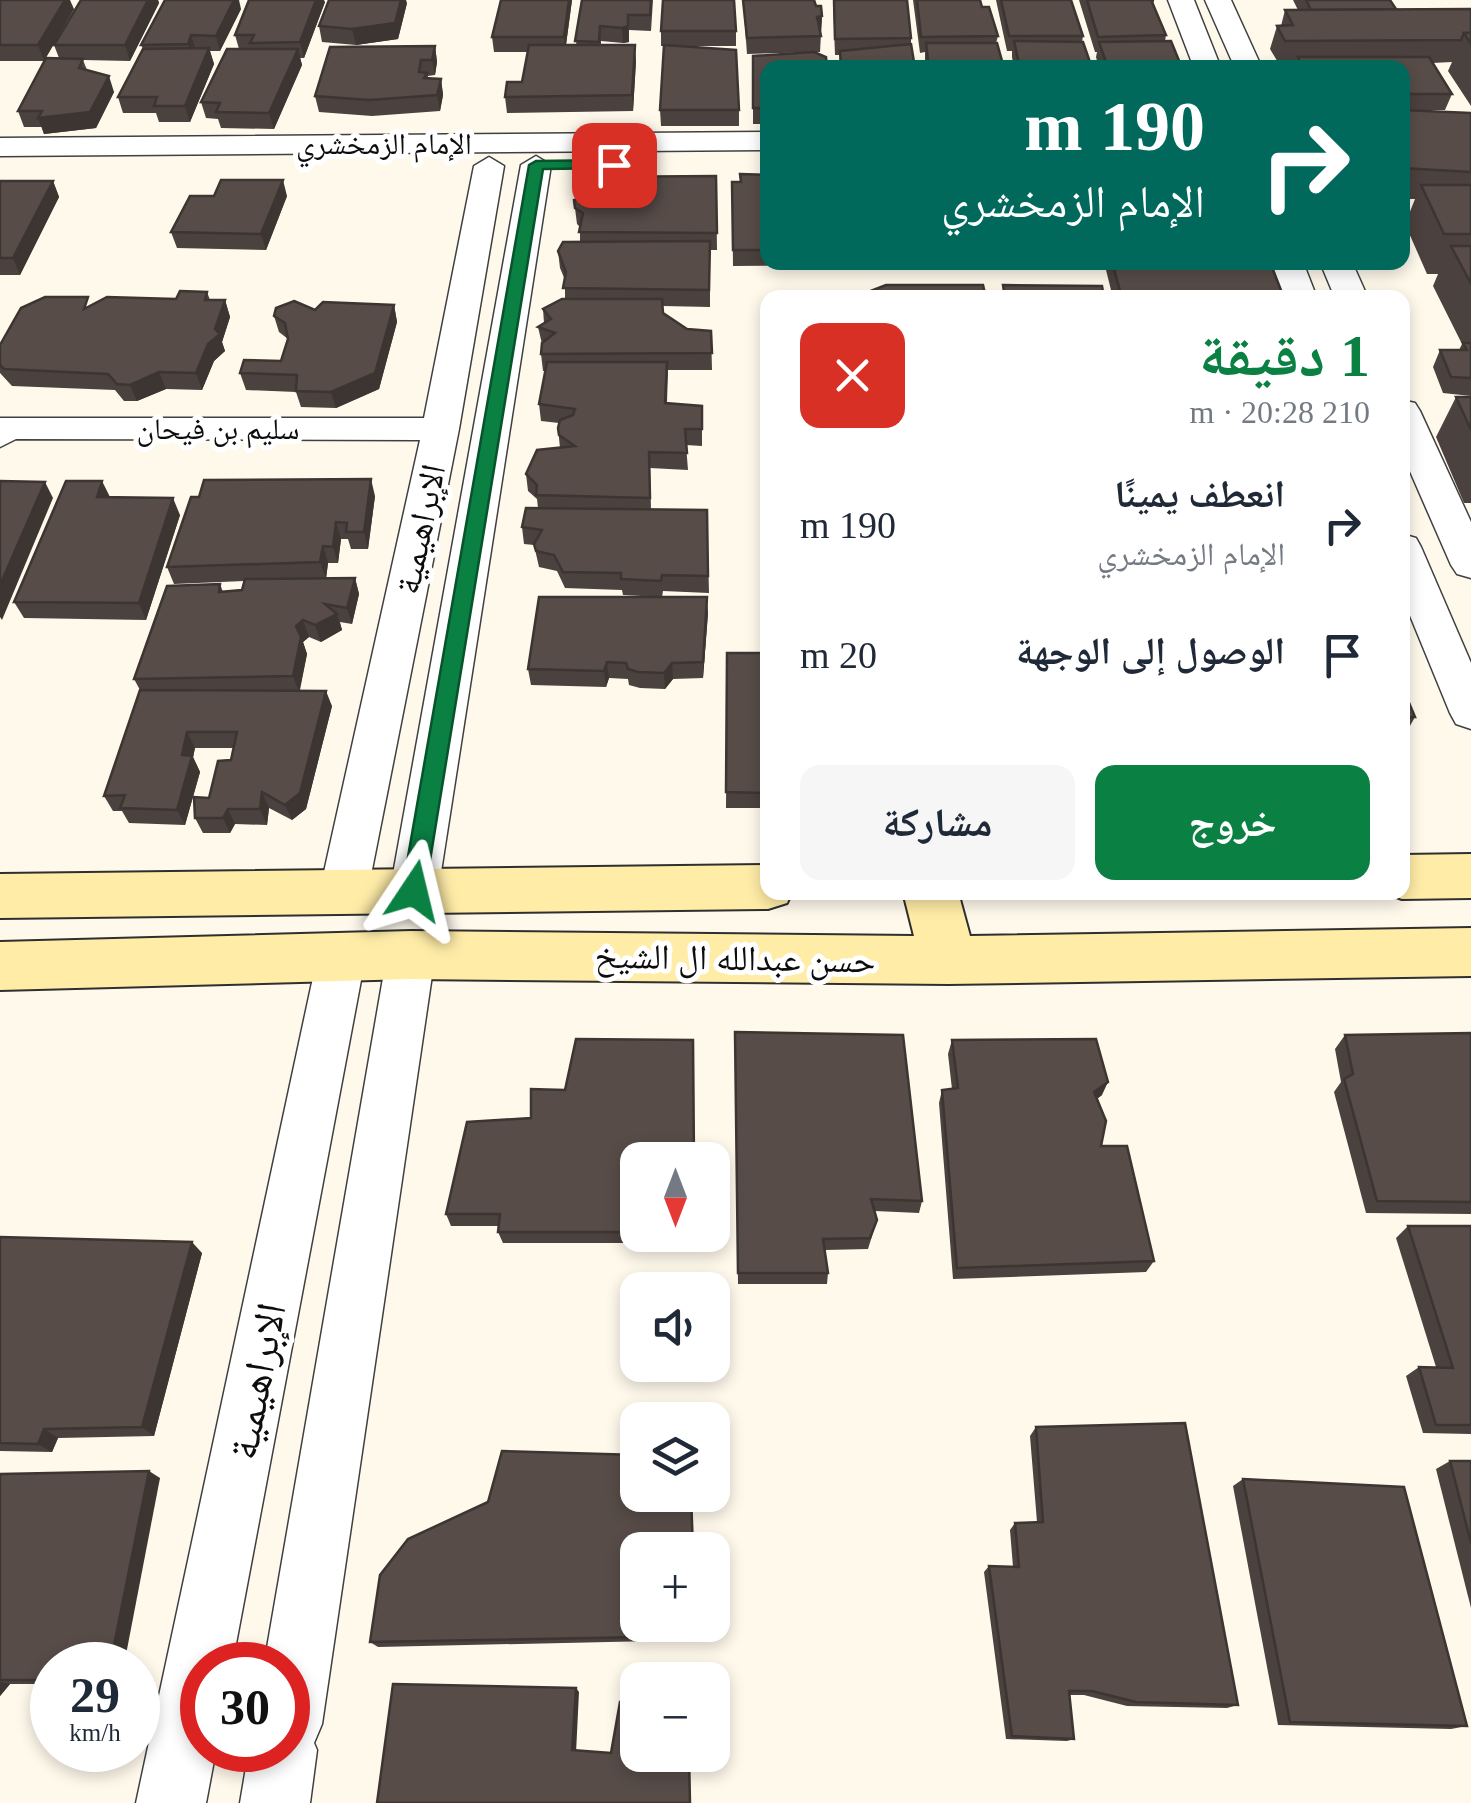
<!DOCTYPE html>
<html lang="ar">
<head>
<meta charset="utf-8">
<style>
	body { margin:0; font-family:"Times New Roman","Noto Naskh Arabic",serif; background:#f6f6f7; color:#1f2937; direction:rtl; height:100vh; display:flex; flex-direction:column; font-size:38px; white-space:nowrap }
	* { box-sizing:border-box; margin:0 }
	p { font-size:32px; color:#747a83 }
	.icon { flex:none; width:55px; height:55px; fill:none; stroke:currentColor; stroke-width:2; stroke-linecap:round; stroke-linejoin:round }
	.map { position:relative; flex:1; overflow:hidden; direction:ltr }
	.details { position:absolute; left:760px; top:290px; width:650px; height:610px; display:flex; flex-direction:column; background:#fff; border-radius:20px; box-shadow:0 5px 15px #0003; direction:rtl }
	.details>* { flex:none }
	.top-card { position:absolute; left:760px; top:60px; width:650px; height:210px; border-radius:20px; box-shadow:0 5px 15px #0003; direction:rtl; background:#00695c; color:#fff; overflow:hidden }
	.needle { width:65px; rotate:180deg }
	.tools { position:absolute; left:620px; top:1142px; display:grid; gap:20px }
	.tools a { display:grid; place-items:center; width:110px; height:110px; border-radius:20px; background:#fff; box-shadow:0 5px 15px #0003; font-size:50px }
	.speed { position:absolute; left:30px; top:1642px; display:flex; gap:20px; font-size:50px; font-weight:700; text-align:center }
	.speed>* { display:grid; place-content:center; width:130px; height:130px; border-radius:50%; background:#fff; box-shadow:0 5px 15px #0003; line-height:1 }
	.speed small { font-size:25px; font-weight:400 }
	.speed .limit { border:15px solid #d22; background:#fff; color:#111 }
	.pin { position:absolute; display:grid; place-items:center; width:85px; height:85px; color:#fff; margin:-42px; border-radius:20px; box-shadow:0 5px 15px #0006 }
	.me { position:absolute; width:110px; margin:-55px; rotate:10deg; stroke-linejoin:round; filter:drop-shadow(0 0 8px #0008) }
	.turn { display:flex; align-items:center; gap:35px; height:210px; padding:0 40px; font-size:45px }
	.turn .icon { width:130px; height:130px; stroke-width:2.5 }
	.turn b { display:block; font-size:70px; line-height:85px }
	.round { display:grid; place-items:center; flex:none; width:105px; height:105px; border-radius:20px; background:#f6f6f7 }
	.head { display:flex; align-items:center; justify-content:space-between; height:170px; padding:0 40px }
	h1 { font-size:60px; font-weight:700; line-height:75px; color:#0b8043 }
	.action { display:flex; gap:20px; margin-top:auto; padding:20px 40px }
	.action a { flex:1; height:115px; border-radius:20px; background:#0b8043; color:#fff; font-size:40px; font-weight:700; line-height:115px; text-align:center }
	.action a+a { background:#f6f6f7; color:#1f2937 }
	ul { padding:0; list-style:none }
	li { display:flex; align-items:center; gap:30px; height:130px; padding:0 40px }
	li div { flex:1 }
	li b { display:block; font-size:38px }
	li em { font-style:normal }
	.map>svg:first-child { display:block }
</style>
</head>
<body>
<div class="map">
<svg width="1471" height="1803" viewBox="0 0 1471 1803">
	<rect width="100%" height="100%" fill="#fff9ec"/>
	<g fill="none" stroke-linecap="round" stroke-linejoin="round">
		<!-- street casing -->
		<g stroke="#404040" stroke-width="3">
			<g id="street">
				<polygon points="1168,0 1194,0 1221,68 1194,68"/>
				<polygon points="1205,0 1231,0 1262,68 1235,68"/>
				<polygon points="768,132 768,150 0,156 0,138"/>
				<polygon points="536,156 551,165 438,891 431,905 414,910 397,905 390,891 521,165"/>
				<polygon points="489,157 504,166 459,429 368,890 361,904 344,909 327,904 320,890 420,440 16,439 0,447 0,418 424,418 474,166"/>
				<polygon points="1271,262 1303,262 1317,298 1284,298"/>
				<polygon points="1320,262 1352,262 1368,298 1335,298"/>
				<polygon points="1402,400 1415,403 1420,411 1471,522 1471,578 1457,574 1451,565 1402,453"/>
				<polygon points="1402,534 1416,538 1421,547 1471,663 1471,729 1456,724 1450,713 1402,596"/>
				<polygon points="411,934 428,940 435,955 322,1724 314,1743 317,1750 310,1803 240,1803 249,1750 288,1750 288,1665 264,1665 387,955 394,940"/>
				<polygon points="341,938 358,944 365,959 232,1665 202,1665 202,1750 216,1750 206,1803 136,1803 317,959 324,944"/>
			</g>
		</g>
		<!-- secondary casing -->
		<g stroke="#2f2f2f" stroke-width="4">
			<g id="secondary">
				<polygon points="1471,854 1471,898 1402,899 1383,892 1402,892 1402,855"/>
				<polygon points="768,865 768,892 792,892 787,903 768,909 0,918 0,874"/>
				<polygon points="903,892 958,892 970,936 1471,928 1471,976 948,984 411,979 0,990 0,942 411,931 914,936"/>
			</g>
		</g>
		<!-- street -->
		<use href="#street" fill="#fff" fill-rule="evenodd"/>
		<!-- secondary -->
		<use href="#secondary" fill="#ffeca7" fill-rule="evenodd"/>
	</g>
	<!-- wall -->
	<g fill="#4b413e">
		<polygon points="0,0 74,9 44,61 0,61"/>
		<polygon points="81,0 158,0 159,3 130,61 83,60 87,70 114,92 96,128 44,134 42,127 24,127 18,111 59,58 54,45"/>
		<polygon points="572,0 566,45 576,45 582,0 653,0 651,31 629,30 629,42 623,43 601,41 601,45 636,61 633,111 507,113 505,97 522,82 528,52 494,52 492,37"/>
		<polygon points="743,0 816,6 822,16 820,52 747,54"/>
		<polygon points="833,0 911,38 911,44 915,68 839,68 840,55 835,55"/>
		<polygon points="913,0 980,0 982,7 998,36 996,43 1004,68 925,68 925,52 920,53"/>
		<polygon points="996,0 1071,0 1083,36 1082,42 1092,68 1014,68 1012,57 1012,51 1007,51"/>
		<polygon points="1079,0 1154,0 1153,4 1166,35 1165,41 1182,68 1099,68 1096,57 1097,52 1095,52"/>
		<polygon points="1293,0 1390,0 1396,9 1471,9 1471,106 1448,71 1452,62 1432,63 1452,94 1445,110 1402,110 1402,68 1295,68 1296,64 1279,64 1270,49 1277,26 1281,26 1285,10 1298,10"/>
		<polygon points="325,2 304,58 300,58 302,65 274,129 221,128 218,119 206,118 201,102 239,49 235,35"/>
		<polygon points="407,3 398,39 356,45 322,42 319,26"/>
		<polygon points="241,9 220,51 210,51 214,64 190,122 159,122 156,113 123,113 118,97 143,49 141,45"/>
		<polygon points="661,31 736,31 736,46 683,46 739,110 739,126 661,126 660,110 664,46 661,46"/>
		<polygon points="435,46 437,62 435,75 428,76 428,79 441,79 443,95 440,111 372,116 319,112 315,96"/>
		<polygon points="753,56 768,68 768,124 753,124"/>
		<polygon points="1402,110 1471,113 1471,396 1443,393 1433,367 1440,350 1459,350 1462,344 1433,286 1438,274 1427,274 1405,224 1415,199 1402,199"/>
		<polygon points="740,174 768,175 768,262 846,262 846,265 733,266 732,182 740,182"/>
		<polygon points="716,176 717,250 710,250 710,307 663,306 663,313 687,329 711,331 712,370 668,370 667,403 702,406 702,446 686,445 688,470 650,468 651,509 707,510 709,593 663,591 662,597 708,613 703,678 673,679 665,689 640,688 629,685 628,679 609,678 606,687 531,685 528,669 661,597 623,595 622,590 565,588 557,571 539,567 534,545 524,544 522,527 538,508 537,499 528,491 526,474 560,448 558,428 559,423 541,421 539,404 545,371 543,371 541,354 542,344 538,327 544,323 543,309 565,299 565,280 560,268 558,251 580,242 580,227 577,224 574,200"/>
		<polygon points="0,181 53,181 59,197 20,275 0,275"/>
		<polygon points="287,196 266,250 177,248 171,232"/>
		<polygon points="986,262 1090,262 1088,269 987,267"/>
		<polygon points="1104,262 1270,262 1284,298 1113,298"/>
		<polygon points="207,292 210,300 225,300 230,317 222,342 225,351 214,361 202,390 166,389 137,401 124,401 115,390 12,386 0,373 0,345 92,305 176,299"/>
		<polygon points="394,305 397,322 379,389 336,408 301,407 296,392 246,390 240,373 281,361 288,339 279,332 274,316 315,310"/>
		<polygon points="1456,397 1471,397 1471,503 1464,503 1436,437"/>
		<polygon points="375,496 368,549 351,549 348,539 341,539 338,563 328,563 326,578 355,578 359,594 352,624 340,622 342,630 321,642 309,637 303,642 307,654 300,690 332,706 306,809 292,820 269,808 267,825 235,824 230,833 203,833 195,818 209,798 231,760 233,748 195,748 193,757 200,772 185,825 129,823 122,811 113,811 104,796 140,690 134,679 220,584 223,592 242,590 244,581 174,584 167,567"/>
		<polygon points="110,497 180,515 146,620 24,618 14,602"/>
		<polygon points="727,653 768,653 768,810 764,808 726,808"/>
		<polygon points="1402,686 1415,717 1406,733 1402,733"/>
		<polygon points="735,1032 922,1201 919,1213 875,1211 877,1220 868,1249 825,1250 828,1273 827,1284 738,1284"/>
		<polygon points="1471,1033 1471,1214 1366,1213 1334,1092 1341,1082 1335,1049 1345,1035"/>
		<polygon points="952,1040 1102,1095 1097,1099 1101,1146 1154,1261 1146,1272 953,1279 939,1103 942,1090 952,1089 948,1054"/>
		<polygon points="565,1090 638,1160 638,1235 694,1235 695,1243 503,1243 498,1232 499,1226 451,1226 446,1214 531,1118"/>
		<polygon points="1408,1226 1471,1226 1471,1434 1423,1433 1406,1376 1419,1367 1436,1367 1396,1238"/>
		<polygon points="0,1237 202,1253 154,1436 58,1438 52,1452 0,1451"/>
		<polygon points="1036,1427 1238,1705 1227,1708 1127,1706 1084,1695 1070,1695 1074,1739 1067,1741 1006,1739 984,1572 989,1566 1013,1567 1010,1530 1015,1523 1037,1522 1030,1436"/>
		<polygon points="1450,1461 1471,1461 1471,1608 1436,1469"/>
		<polygon points="0,1474 160,1478 52,1665 52,1684 10,1684 0,1696"/>
		<polygon points="1243,1479 1467,1726 1451,1729 1278,1725 1233,1486"/>
		<polygon points="698,1625 698,1640 378,1647 370,1642"/>
	</g>
	<!-- shaded-wall -->
	<g fill="#3d3532">
		<polygon points="65,0 70,0 74,9 44,61 38,45"/>
		<polygon points="148,0 158,0 159,3 130,61 125,45"/>
		<polygon points="234,0 239,0 241,9 220,51 216,36"/>
		<polygon points="316,0 324,0 325,2 304,58 300,42"/>
		<polygon points="401,0 406,0 407,3 398,39 356,45 352,29"/>
		<polygon points="569,0 572,0 565,52 564,37"/>
		<polygon points="628,15 629,42 623,43 622,28"/>
		<polygon points="822,16 821,32 816,32 817,17"/>
		<polygon points="191,35 196,51 192,60 188,44"/>
		<polygon points="635,45 636,61 633,111 632,95"/>
		<polygon points="435,46 437,62 435,75 432,60"/>
		<polygon points="209,48 214,64 190,122 185,106"/>
		<polygon points="298,49 302,65 274,129 269,113"/>
		<polygon points="109,76 114,92 96,128 44,134 38,118"/>
		<polygon points="441,79 443,95 440,111 437,95"/>
		<polygon points="283,180 287,196 266,250 261,234"/>
		<polygon points="53,181 59,197 20,275 13,258"/>
		<polygon points="225,300 230,317 222,342 225,351 214,361 202,390 196,373 215,329"/>
		<polygon points="394,305 397,322 379,389 336,408 331,392"/>
		<polygon points="159,372 166,389 137,401 130,385"/>
		<polygon points="371,479 375,496 368,549 364,532"/>
		<polygon points="102,481 110,497 97,497"/>
		<polygon points="45,482 53,498 2,620 0,617 0,585"/>
		<polygon points="173,498 180,515 146,620 139,603"/>
		<polygon points="336,522 341,539 338,563 333,547"/>
		<polygon points="323,546 328,563 326,579 320,562"/>
		<polygon points="355,578 359,594 352,624 347,608"/>
		<polygon points="707,597 708,613 703,678 703,662"/>
		<polygon points="337,614 342,630 321,642 315,625"/>
		<polygon points="303,620 309,637 303,642 307,654 299,692 293,676 296,626"/>
		<polygon points="607,662 609,678 606,687 604,671"/>
		<polygon points="672,663 673,679 665,689 664,673"/>
		<polygon points="326,691 332,706 306,809 292,820 285,805"/>
		<polygon points="187,732 195,748 193,757 200,772 185,825 177,810 182,755"/>
		<polygon points="262,792 269,808 267,825 260,809"/>
		<polygon points="228,809 235,824 230,833 223,818"/>
		<polygon points="1108,1082 1102,1095 1088,1105 1094,1092"/>
		<polygon points="192,1242 202,1253 154,1436 142,1427"/>
		<polygon points="44,1429 58,1438 52,1452 38,1444"/>
		<polygon points="149,1471 160,1478 124,1665 110,1665"/>
		<polygon points="0,1682 10,1684 0,1696"/>
		<polygon points="576,1688 579,1692 576,1753 572,1750"/>
	</g>
	<!-- building -->
	<g fill="#574c48" stroke="#3d3532" stroke-width="2.5">
		<polygon points="0,0 65,0 38,45 0,45"/>
		<polygon points="81,0 148,0 125,45 54,45"/>
		<polygon points="165,0 234,0 216,36 191,35 188,44 141,45"/>
		<polygon points="249,0 316,0 300,42 250,43 254,35 235,35"/>
		<polygon points="329,0 401,0 395,23 352,29 319,26"/>
		<polygon points="501,0 569,0 564,37 492,37"/>
		<polygon points="582,0 651,0 650,15 628,15 628,26 622,28 600,26 599,42 575,41"/>
		<polygon points="663,0 734,0 736,31 661,31"/>
		<polygon points="743,0 814,0 816,6 821,6 822,16 817,17 821,36 747,38"/>
		<polygon points="834,0 907,0 911,38 835,39"/>
		<polygon points="917,0 980,0 982,7 989,7 998,36 921,37"/>
		<polygon points="1001,0 1071,0 1083,36 1009,36"/>
		<polygon points="1087,0 1153,0 1152,2 1166,35 1098,37"/>
		<polygon points="1306,0 1390,0 1396,9 1311,10"/>
		<polygon points="1471,9 1471,33 1464,33 1461,40 1285,41 1277,26 1293,25 1285,10"/>
		<polygon points="1464,33 1471,33 1471,44"/>
		<polygon points="1014,41 1083,42 1092,68 1020,68"/>
		<polygon points="1171,41 1182,68 1108,68 1099,42"/>
		<polygon points="926,43 997,43 1004,68 929,68"/>
		<polygon points="911,44 915,68 841,68 840,51"/>
		<polygon points="529,45 635,45 632,95 505,97 507,82 522,82"/>
		<polygon points="664,45 736,50 739,110 660,110"/>
		<polygon points="435,46 432,60 421,60 419,72 427,73 424,78 441,79 437,95 369,100 315,96 330,47"/>
		<polygon points="209,48 185,106 154,106 157,97 118,97 143,49"/>
		<polygon points="227,49 298,49 269,113 216,112 220,103 201,102"/>
		<polygon points="814,52 826,57 827,68 768,68 768,108 753,108 753,56"/>
		<polygon points="1298,57 1429,57 1452,94 1402,94 1402,68 1302,68"/>
		<polygon points="46,58 83,59 79,68 109,76 90,112 38,118 42,111 18,111"/>
		<polygon points="1402,110 1471,113 1471,172 1402,168"/>
		<polygon points="740,174 768,175 768,250 733,250 732,182 741,182"/>
		<polygon points="716,176 717,233 579,232 583,213 575,208 574,200 585,196 587,177"/>
		<polygon points="221,180 283,180 261,234 171,232 190,196 214,196"/>
		<polygon points="0,181 53,181 13,258 0,258"/>
		<polygon points="1421,185 1471,185 1471,234 1444,234"/>
		<polygon points="710,241 709,290 563,288 566,272 558,251 563,242"/>
		<polygon points="1451,246 1471,246 1471,284"/>
		<polygon points="1112,262 1270,262 1284,298 1122,298"/>
		<polygon points="886,285 983,285 986,298 865,298 865,293"/>
		<polygon points="1003,285 1102,286 1104,298 1005,298"/>
		<polygon points="180,291 207,292 205,300 225,300 215,329 220,334 208,344 196,373 159,372 130,385 117,384 108,374 4,369 0,365 0,345 21,308 45,297 88,297 84,309 107,297 176,299"/>
		<polygon points="562,299 662,299 663,313 687,329 711,331 712,353 541,354 542,343 555,333 538,327 551,319 543,309"/>
		<polygon points="294,301 315,310 323,302 394,305 375,373 331,392 296,391 297,375 240,373 244,360 281,361 288,339 285,323 274,316 276,308"/>
		<polygon points="1463,343 1471,343 1471,378 1451,377 1440,350 1467,350"/>
		<polygon points="547,362 667,362 665,403 702,406 702,429 685,429 687,453 649,452 650,498 536,495 537,485 526,474 537,450 575,446 559,435 558,428 560,420 573,415 575,409 539,404"/>
		<polygon points="1456,397 1471,397 1471,430"/>
		<polygon points="371,479 364,532 346,532 347,523 336,522 333,547 323,546 320,562 167,567 191,497 199,497 204,480"/>
		<polygon points="0,481 45,482 0,585"/>
		<polygon points="66,481 102,481 97,497 173,498 139,603 14,602"/>
		<polygon points="526,508 707,510 708,576 662,575 661,581 621,579 621,573 563,572 554,555 536,551 534,544 542,530 522,527"/>
		<polygon points="355,578 347,608 325,604 337,614 315,625 303,620 296,626 301,637 293,676 134,679 167,586 220,584 219,592 242,590 245,579"/>
		<polygon points="539,597 707,597 703,662 672,663 664,673 638,672 628,669 626,663 607,662 604,671 528,669"/>
		<polygon points="727,653 768,653 768,794 765,793 726,792"/>
		<polygon points="1402,686 1415,717 1402,717"/>
		<polygon points="140,690 326,691 300,793 285,805 262,792 260,809 228,809 223,818 195,818 194,797 209,798 218,761 231,760 237,732 187,732 182,755 192,756 177,810 120,808 125,795 104,796"/>
		<polygon points="735,1032 903,1035 922,1201 871,1199 877,1220 870,1238 823,1239 828,1273 738,1273"/>
		<polygon points="1471,1033 1471,1202 1377,1201 1344,1079 1353,1074 1345,1035"/>
		<polygon points="576,1039 693,1040 694,1160 638,1160 638,1232 498,1232 500,1214 446,1214 467,1122 531,1118 531,1089 565,1090"/>
		<polygon points="1096,1039 1108,1082 1094,1092 1106,1121 1101,1146 1127,1146 1154,1261 957,1268 942,1090 958,1088 952,1040"/>
		<polygon points="1408,1226 1471,1226 1471,1425 1436,1425 1419,1367 1453,1368"/>
		<polygon points="0,1237 192,1242 142,1427 44,1429 38,1444 0,1443"/>
		<polygon points="1185,1423 1238,1705 1136,1702 1092,1691 1069,1691 1074,1739 1012,1736 989,1566 1019,1567 1015,1523 1043,1522 1036,1427"/>
		<polygon points="502,1451 638,1455 638,1495 691,1495 693,1550 638,1550 638,1625 697,1625 697,1636 370,1642 380,1575 408,1539 488,1502"/>
		<polygon points="1450,1461 1471,1461 1471,1543"/>
		<polygon points="149,1471 110,1665 52,1665 52,1680 0,1680 0,1474"/>
		<polygon points="1243,1479 1404,1487 1467,1726 1290,1722"/>
		<polygon points="393,1684 576,1688 572,1750 611,1753 620,1702 638,1701 638,1755 689,1755 690,1803 377,1803"/>
	</g>
	<!-- route -->
	<polygon fill="#0b8043" stroke="#07532c" stroke-width="2.5" points="614,160 619,168 543,169 425,891 414,900 402,891 529,165 536,161"/>
	<g text-anchor="middle" stroke-width="10" stroke-linejoin="round" paint-order="stroke">
		<!-- far-street labels -->
		<g font-size="30" fill="#0d0d0d" stroke="#fff">
			<text x="384" y="154">الإمام الزمخشري</text>
			<text x="218" y="439">سليم بن فيحان</text>
		</g>
		<!-- street labels -->
		<g font-size="35" fill="#0d0d0d" stroke="#fff">
			<text transform="translate(420 529) rotate(-78)" y="12">الإبراهيمية</text>
			<text transform="translate(735 958) rotate(1)" y="12">حسن عبدالله ال الشيخ</text>
		</g>
		<!-- near-street labels -->
		<g font-size="42" fill="#0d0d0d" stroke="#fff">
			<text transform="translate(256 1381) rotate(-79)" y="15">الإبراهيمية</text>
		</g>
	</g>
</svg>
<div class="tools">
<a><svg class="needle" viewBox="-14 -14 28 28"><path d="M0-13l5 13h-10z" fill="#e53935"/><path d="M0 13l5-13h-10z" fill="#747a83"/></svg></a>
<a><svg class="icon" aria-label="sound" viewBox="0 0 24 24"><path d="M4 9h4l5-4v14l-5-4H4zM17 9q2 3 0 6"/></svg></a>
<a><svg class="icon" aria-label="layers" viewBox="0 0 24 24"><path d="M12 4l9 5-9 5-9-5zM3 14l9 5 9-5"/></svg></a>
<a>+</a>
<a>−</a>
</div>
<div class="speed"><div>29<small>km/h</small></div><div class="limit">30</div></div>
<div class="pin" style="left:614px;top:165px;background:#d93025"><svg class="icon" aria-label="arrive" viewBox="0 0 24 24"><path d="M6 21V4h12l-3 4 3 4H6"/></svg></div>
<svg class="me" style="left:414px;top:891px" viewBox="-20 -20 40 40"><path d="M0-17L14 15 0 8-14 15z" fill="#0b8043" stroke="#fff" stroke-width="4"/></svg>
<div class="top-card">
<div class="turn"><svg class="icon" aria-label="right" viewBox="0 0 24 24"><path d="M7 20v-9h11M14 6l5 5-5 5"/></svg><div><b>190 m</b>الإمام الزمخشري</div></div>
</div>
<section class="details">
<div class="head"><div><h1>1 دقيقة</h1><p>210 m · 20:28</p></div><a class="round" style="background:#d93025;color:#fff"><svg class="icon" aria-label="close" viewBox="0 0 24 24"><path d="M6 6l12 12M18 6L6 18"/></svg></a></div>
<ul>
<li><svg class="icon" aria-label="right" viewBox="0 0 24 24"><path d="M7 20v-9h11M14 6l5 5-5 5"/></svg><div><b>انعطف يمينًا</b><p>الإمام الزمخشري</p></div><em>190 m</em></li>
<li><svg class="icon" aria-label="arrive" viewBox="0 0 24 24"><path d="M6 21V4h12l-3 4 3 4H6"/></svg><div><b>الوصول إلى الوجهة</b></div><em>20 m</em></li>
</ul>
<div class="action"><a>خروج</a><a>مشاركة</a></div>
</section>
</div>
</body>
</html>
